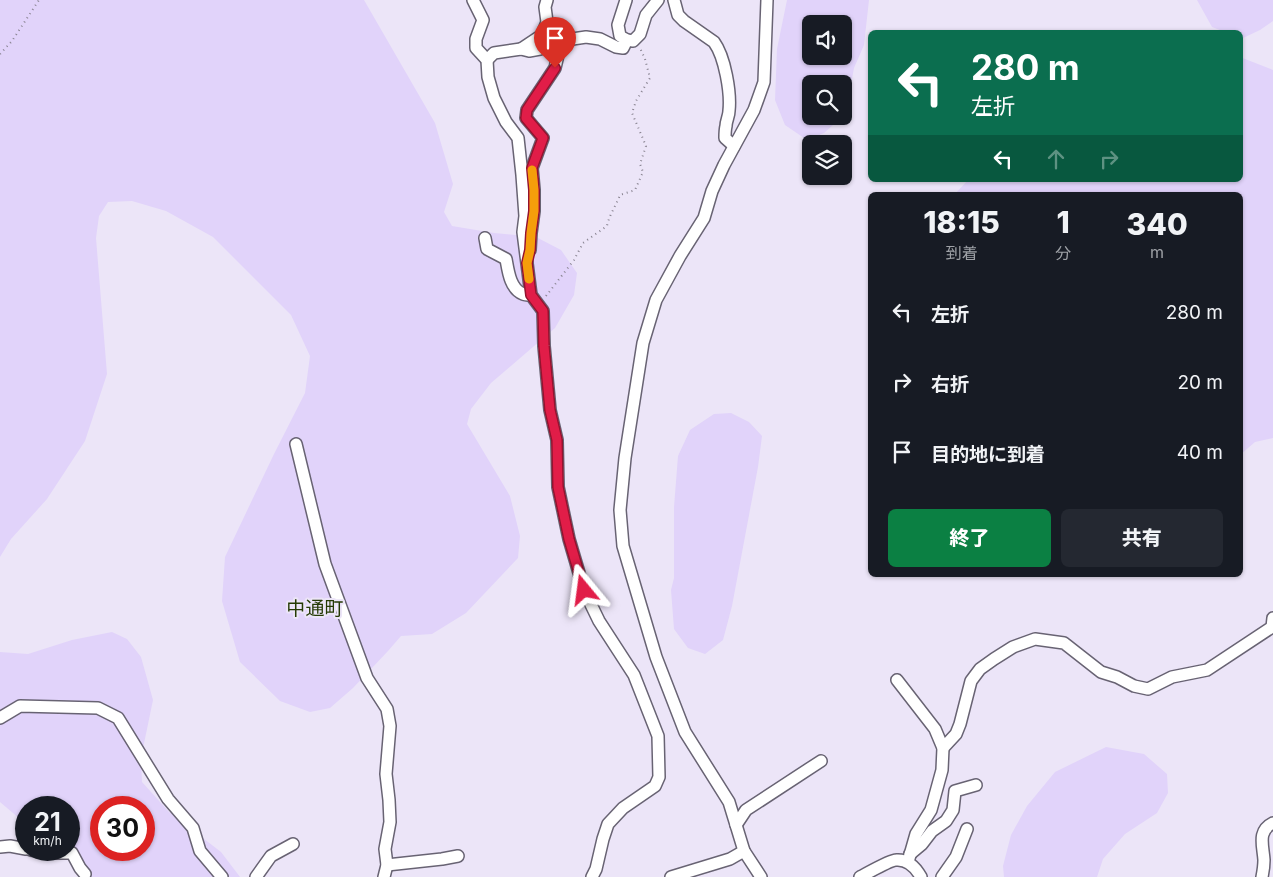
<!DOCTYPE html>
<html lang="ja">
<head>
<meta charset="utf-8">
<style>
	body { margin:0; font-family:Inter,"Noto Sans JP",sans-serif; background:#242831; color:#f1f3f6; height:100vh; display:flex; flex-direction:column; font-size:19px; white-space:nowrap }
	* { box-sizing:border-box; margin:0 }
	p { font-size:16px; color:#9ea1a6 }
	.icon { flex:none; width:28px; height:28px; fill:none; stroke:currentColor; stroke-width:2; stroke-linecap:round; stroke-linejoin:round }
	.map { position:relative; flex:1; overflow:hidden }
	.details { position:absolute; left:868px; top:192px; width:375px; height:385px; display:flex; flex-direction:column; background:#171b24; border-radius:8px; box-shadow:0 1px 4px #0004 }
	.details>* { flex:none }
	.banner { position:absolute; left:868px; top:30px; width:375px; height:152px; border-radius:8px; box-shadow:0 1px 4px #0004; background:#0b6e4f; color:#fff; overflow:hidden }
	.tools { position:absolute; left:802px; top:15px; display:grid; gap:10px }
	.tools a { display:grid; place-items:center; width:50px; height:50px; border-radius:8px; background:#171b24; box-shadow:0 1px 4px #0004; font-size:25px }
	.speed { position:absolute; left:15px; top:796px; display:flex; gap:10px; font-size:25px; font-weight:700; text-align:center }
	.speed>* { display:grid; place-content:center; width:65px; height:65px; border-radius:50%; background:#171b24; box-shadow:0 1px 4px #0004; line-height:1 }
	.speed small { font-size:12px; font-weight:400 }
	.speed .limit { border:8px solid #d22; background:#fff; color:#111 }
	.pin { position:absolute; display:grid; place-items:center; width:42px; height:42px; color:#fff; margin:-51px -21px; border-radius:50% 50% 50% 0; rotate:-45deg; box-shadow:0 0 5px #0007 }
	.pin .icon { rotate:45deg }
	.me { position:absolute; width:55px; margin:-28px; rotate:344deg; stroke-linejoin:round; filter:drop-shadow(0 0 4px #0008) }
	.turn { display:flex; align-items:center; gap:18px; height:105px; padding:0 20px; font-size:22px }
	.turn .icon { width:65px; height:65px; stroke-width:2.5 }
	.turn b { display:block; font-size:35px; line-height:42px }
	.lanes { display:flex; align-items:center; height:48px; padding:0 20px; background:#0003; justify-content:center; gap:25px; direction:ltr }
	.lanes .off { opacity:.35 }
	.eta { display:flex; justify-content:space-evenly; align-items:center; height:85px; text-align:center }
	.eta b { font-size:30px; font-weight:800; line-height:35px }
	.cta { display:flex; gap:10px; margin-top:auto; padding:10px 20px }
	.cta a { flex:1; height:58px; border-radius:8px; background:#0b8043; color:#fff; font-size:20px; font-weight:800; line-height:58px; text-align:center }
	.cta a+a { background:#242831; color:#f1f3f6 }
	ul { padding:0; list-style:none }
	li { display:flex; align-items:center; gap:15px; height:70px; padding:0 20px }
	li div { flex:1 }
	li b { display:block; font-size:19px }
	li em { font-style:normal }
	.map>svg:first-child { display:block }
</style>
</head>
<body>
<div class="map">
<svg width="1273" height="877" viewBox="0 0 1273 877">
	<rect width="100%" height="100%" fill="#ece5f8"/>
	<!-- green -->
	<g fill="#e1d3fa" fill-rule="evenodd">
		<polygon points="0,0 364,0 435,123 453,184 444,212 452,226 494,233 536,237 561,250 577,273 574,295 555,328 491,383 471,409 467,424 510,496 520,536 518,558 466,613 432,634 401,636 388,651 353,688 330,708 310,712 280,701 240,662 222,601 225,557 274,454 305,393 310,356 291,315 213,237 166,211 132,201 108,202 99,216 96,238 107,374 85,441 47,499 11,539 0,557"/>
		<path d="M787,0H869L864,45L854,68L845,115H844V84H811V116H843L824,133L807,140L785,125L775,100L777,49ZM811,24H844V56H811Z"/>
		<polygon points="1197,0 1273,0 1273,21 1260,30 1241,39 1240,38 1240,32 1225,32 1212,27"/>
		<polygon points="1240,57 1273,70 1273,438 1255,442 1240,455 1240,195 954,195 968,180 1240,180"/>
		<polygon points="731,413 749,422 762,436 758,467 732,606 723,640 705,654 688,648 674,629 671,590 674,578 674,507 678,456 690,430 714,414"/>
		<path d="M112,632L127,639L141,657L153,700L141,758L142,782L169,812L221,852L240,877H89L76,851L69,847V808H26V824L0,802V652L28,654L72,640ZM101,808H144V850H101Z"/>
		<polygon points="1106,747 1144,754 1167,774 1168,793 1157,813 1125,834 1103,859 1097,877 1004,877 1003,866 1011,835 1027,806 1055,772"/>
	</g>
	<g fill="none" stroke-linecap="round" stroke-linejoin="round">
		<!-- minor casing -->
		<g stroke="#686373" stroke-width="14">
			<g id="minor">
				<polyline points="473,0 483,20 476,39 476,48 487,60 488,77 494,98 506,122 518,138 522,175 525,216 523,232 531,295 543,311 544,346 550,410 557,440 558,487 569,539 584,590 599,621 634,675 658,736 659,777 655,786 623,808 608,824 603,839 596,869 592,877"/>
				<polyline points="626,0 618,25 620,36 627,40 633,41 640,34 646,15 658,0"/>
				<path d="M674,0L678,15L684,21L714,42C725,57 731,93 729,111C729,116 726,121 726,126C725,130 725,134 725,138L734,146"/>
				<polyline points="521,49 542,35 547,22 545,7 547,0"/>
				<polyline points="487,60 494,53 521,49 529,51 540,49 559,41 586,37 600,39 616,47 623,48 627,40"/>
				<path d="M485,238L487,249L506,259C508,270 510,289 523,294C525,295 528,295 531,295"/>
				<polyline points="530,250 531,233 534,211 534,190 532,168 543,138 526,118 527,110 555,68 558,55 559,41"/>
				<polyline points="296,444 325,564 367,678 387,709 390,726 386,774 389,800 390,822 385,849 387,865 384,877"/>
				<polyline points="897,680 935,729 943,748 942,770 931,810 916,834 908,862"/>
				<polyline points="0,718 20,706 98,708 118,718 168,799 193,828 200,851 222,877"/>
				<polyline points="943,748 956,734 960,724 971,681 980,669 994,659 1013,647 1035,639 1064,643 1101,672 1117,677 1134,686 1148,689 1172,677 1207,670 1272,627 1273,618"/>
				<polyline points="736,825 746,810 821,761"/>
				<polyline points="0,847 10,846 26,849"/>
				<polyline points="31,850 49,853 72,853 80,868 85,874"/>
				<polyline points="910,854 922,844 932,831 946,821 953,810 955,791 976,785"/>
				<polyline points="387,865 442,859 458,856"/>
				<polyline points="256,877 271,856 293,844"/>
				<polyline points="671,877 730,859 744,851"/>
				<polyline points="761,877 744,851 729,802 685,732 656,657 623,546 620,510 625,458 643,343 656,300 680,256 704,218 712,191 724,165 754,110 764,82 767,0"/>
				<path d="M860,877C866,874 890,860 896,860C908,859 916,868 921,877"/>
				<polyline points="942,877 956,857 967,829"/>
				<path d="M1262,877C1263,872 1264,866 1264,860C1263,845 1257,831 1273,823"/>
			</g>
		</g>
		<!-- path -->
		<g stroke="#898491" stroke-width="2" stroke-dasharray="1 4" stroke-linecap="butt">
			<polyline points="0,54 12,41 39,0"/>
			<path d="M546,296L574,260L583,243L607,226C609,215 616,206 620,195L635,190L643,172L640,164L646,146L632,113L636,101L650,78L645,59L640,48"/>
		</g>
		<!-- minor -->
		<use href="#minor" stroke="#fff" stroke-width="11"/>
	</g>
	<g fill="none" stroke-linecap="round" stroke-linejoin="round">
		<!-- route casing -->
		<g stroke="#92132f" stroke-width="12">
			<polyline id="route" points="555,68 527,110 526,118 543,138 532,168 534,190 534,211 531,233 530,250 527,263 531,295 543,311 544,346 550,410 557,440 558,487 569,539 584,590"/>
		</g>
		<!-- route -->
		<use href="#route" stroke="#e11d48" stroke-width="9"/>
		<!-- slow -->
		<polyline stroke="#f59e0b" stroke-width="9" points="529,279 527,263 530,250 531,233 534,211 534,190 532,170"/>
	</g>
	<g text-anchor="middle" stroke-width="4" stroke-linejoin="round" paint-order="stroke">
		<!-- quarter labels -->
		<g font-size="19" fill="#253a04" stroke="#ece5f8">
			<text x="315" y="615">中通町</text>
		</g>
	</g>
</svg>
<div class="tools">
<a><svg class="icon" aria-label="sound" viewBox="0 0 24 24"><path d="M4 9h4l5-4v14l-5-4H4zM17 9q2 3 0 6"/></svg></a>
<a><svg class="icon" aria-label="search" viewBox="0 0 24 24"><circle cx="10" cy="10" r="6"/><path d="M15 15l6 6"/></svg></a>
<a><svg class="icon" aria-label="layers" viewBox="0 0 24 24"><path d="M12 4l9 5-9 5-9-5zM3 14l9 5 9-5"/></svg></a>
</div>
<div class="speed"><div>21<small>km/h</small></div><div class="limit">30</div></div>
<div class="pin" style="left:555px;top:68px;background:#d93025"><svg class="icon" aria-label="arrive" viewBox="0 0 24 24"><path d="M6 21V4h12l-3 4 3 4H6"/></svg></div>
<svg class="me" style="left:584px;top:590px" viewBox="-20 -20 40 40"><path d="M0-17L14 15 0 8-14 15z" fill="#e11d48" stroke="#fff" stroke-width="4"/></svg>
<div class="banner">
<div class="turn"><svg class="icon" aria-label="left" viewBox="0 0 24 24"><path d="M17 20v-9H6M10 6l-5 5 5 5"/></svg><div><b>280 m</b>左折</div></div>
<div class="lanes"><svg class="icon" aria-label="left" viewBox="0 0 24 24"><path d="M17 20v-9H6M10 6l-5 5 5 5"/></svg><svg class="icon off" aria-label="ahead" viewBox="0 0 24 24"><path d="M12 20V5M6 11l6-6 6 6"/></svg><svg class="icon off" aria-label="right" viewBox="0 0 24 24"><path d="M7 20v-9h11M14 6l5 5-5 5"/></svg></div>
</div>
<section class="details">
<div class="eta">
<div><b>18:15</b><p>到着</p></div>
<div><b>1</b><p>分</p></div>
<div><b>340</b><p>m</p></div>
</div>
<ul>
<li><svg class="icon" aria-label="left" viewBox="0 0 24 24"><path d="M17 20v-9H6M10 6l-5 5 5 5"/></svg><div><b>左折</b></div><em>280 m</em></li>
<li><svg class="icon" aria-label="right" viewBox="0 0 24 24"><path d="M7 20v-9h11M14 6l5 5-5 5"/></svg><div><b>右折</b></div><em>20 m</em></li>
<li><svg class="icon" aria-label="arrive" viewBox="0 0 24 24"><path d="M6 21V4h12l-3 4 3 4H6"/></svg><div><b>目的地に到着</b></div><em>40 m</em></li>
</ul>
<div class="cta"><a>終了</a><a>共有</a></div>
</section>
</div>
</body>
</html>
